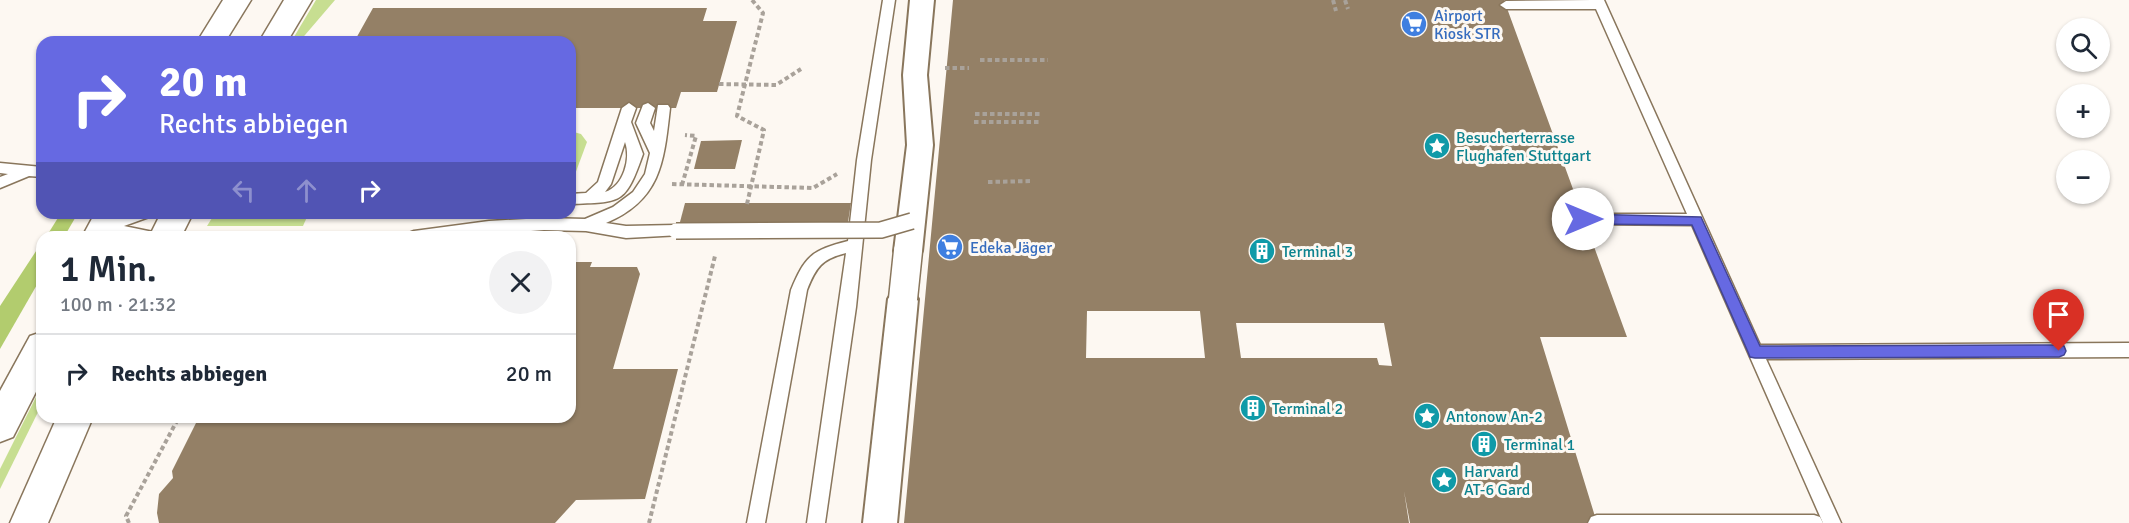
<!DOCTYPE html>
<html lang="de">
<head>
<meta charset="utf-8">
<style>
	body { margin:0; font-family:Signika,sans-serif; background:#f2f2f3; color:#1f2937; height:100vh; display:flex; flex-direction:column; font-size:22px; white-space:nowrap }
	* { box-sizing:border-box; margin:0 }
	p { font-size:20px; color:#747a83 }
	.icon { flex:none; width:33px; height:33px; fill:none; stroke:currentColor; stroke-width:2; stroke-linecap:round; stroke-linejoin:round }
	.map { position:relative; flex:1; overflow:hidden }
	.sheet { position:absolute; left:36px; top:231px; width:540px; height:192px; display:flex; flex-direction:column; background:#fff; border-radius:18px; box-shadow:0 2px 4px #0004 }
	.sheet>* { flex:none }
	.top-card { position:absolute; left:36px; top:36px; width:540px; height:183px; border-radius:18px; box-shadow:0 2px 4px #0004; background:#6669e2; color:#fff; overflow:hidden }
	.controls { position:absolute; left:2056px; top:18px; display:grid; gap:12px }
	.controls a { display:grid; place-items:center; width:54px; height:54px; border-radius:50%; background:#fff; box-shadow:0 2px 4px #0004; font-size:30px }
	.pin { position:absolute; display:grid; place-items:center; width:51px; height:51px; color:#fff; margin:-62px -26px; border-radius:50% 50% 50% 0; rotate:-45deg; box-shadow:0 0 6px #0007 }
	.pin .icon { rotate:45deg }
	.me { position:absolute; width:66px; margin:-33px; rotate:90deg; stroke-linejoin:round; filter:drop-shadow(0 0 4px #0008) }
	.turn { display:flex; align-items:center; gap:21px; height:126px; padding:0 24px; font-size:27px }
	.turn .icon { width:78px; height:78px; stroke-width:2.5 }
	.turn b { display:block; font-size:42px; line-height:51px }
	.lanes { display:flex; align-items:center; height:57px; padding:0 24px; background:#0003; justify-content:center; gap:30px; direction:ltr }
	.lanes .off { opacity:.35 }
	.round { display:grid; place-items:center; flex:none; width:63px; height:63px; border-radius:32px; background:#f2f2f3 }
	.head { display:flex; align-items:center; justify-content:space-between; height:102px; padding:0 24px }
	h1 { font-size:36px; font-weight:600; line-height:45px }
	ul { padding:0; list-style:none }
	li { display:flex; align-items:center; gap:18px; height:78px; padding:0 24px; border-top:2px solid #e0e1e3 }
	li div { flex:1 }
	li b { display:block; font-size:22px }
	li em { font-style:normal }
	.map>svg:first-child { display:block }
</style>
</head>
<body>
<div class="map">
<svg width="2129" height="523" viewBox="0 0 2129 523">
	<rect width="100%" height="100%" fill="#fdf8f2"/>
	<!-- green -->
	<g fill="#c7de91">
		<polygon points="316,0 335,0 299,42 291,42"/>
		<polygon points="570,131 581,134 587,142 574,177 570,177"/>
		<polygon points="307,217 303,226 207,226 212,218"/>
		<polygon points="42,385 42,404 0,489 0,469"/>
	</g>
	<!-- forest -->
	<g fill="#b2cc6e">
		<polygon points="61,213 78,213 64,237 46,237"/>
		<polygon points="42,242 42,276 0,349 0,306"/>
	</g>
	<!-- building -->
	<g fill="#948066" fill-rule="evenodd">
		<path d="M953,0H1504L1627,337H1540L1597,523H1410L1404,491L1409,523H904ZM1087,311H1200L1205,358H1086ZM1236,323H1384L1392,366L1379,365L1377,358H1241Z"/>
		<polygon points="373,8 707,8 703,21 737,21 717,92 681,92 676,108 570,108 570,42 354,42"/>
		<polygon points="742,140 735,169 694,169 701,141"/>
		<polygon points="685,203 851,203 848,222 680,222"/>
		<polygon points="570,262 592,262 590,267 637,267 640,274 613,369 678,369 645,499 576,500 555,523 159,523 157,513 159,494 173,478 172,471 199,417 570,417"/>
	</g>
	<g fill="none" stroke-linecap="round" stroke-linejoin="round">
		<!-- lane casing -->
		<g stroke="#89765c" stroke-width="3">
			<g id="lane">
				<path d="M883,0H895L871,160L856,307L825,523H807L846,253C822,259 816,267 807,290L765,523H747L791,290C805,256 812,250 848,241L857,160Z"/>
				<polygon points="1592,0 1604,0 1760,345 2129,343 2129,357 1766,359 1841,523 1823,523 1692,225 1583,224 1578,223 1576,219 1578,215 1583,214 1687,214 1596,9 1506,9 1500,5 1506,1"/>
				<path d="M629,103L636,108L631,122L643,154C625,205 622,202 570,204V194L586,193L598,182L622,108ZM625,142C631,158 624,186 605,192L611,184Z"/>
				<path d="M648,103L655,108L650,123L654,131L658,105H668L670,108C664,162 661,200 606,223L626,226L676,225L681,227L683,231L681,235L626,238L586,231L544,230L456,237H407L409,233L414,231L489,221L544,218L585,219L613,207L633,192L645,174L650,153L636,123L643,105Z"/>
				<polygon points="0,163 42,167 42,177 29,176 0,188 0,177 8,174 0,173"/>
				<polygon points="128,213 151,213 149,217 124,226 158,233 160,237 126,237 99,231 97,227 99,223"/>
				<polygon points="1597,515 1814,515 1820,517 1823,523 1588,523 1591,517"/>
			</g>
		</g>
		<!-- street casing -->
		<g stroke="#89765c" stroke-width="4">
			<g id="street">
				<polygon points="910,0 934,0 927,75 933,145 922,251 918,259 908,262 898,259 894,251 907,145 903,75"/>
				<polygon points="903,287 913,291 918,299 897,523 863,523 888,299 893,291"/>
			</g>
		</g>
		<!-- secondary casing -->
		<g stroke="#89765c" stroke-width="3">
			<g id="secondary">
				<polygon points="223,0 251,0 225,42 197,42"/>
				<polygon points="284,0 312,0 287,42 259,42"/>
				<polygon points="95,213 127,213 114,237 82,237"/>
				<polygon points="161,213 193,213 181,237 149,237"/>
				<polygon points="42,332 42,380 13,437 0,442 0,391 30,336"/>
				<polygon points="57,417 93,417 48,523 10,523"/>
			</g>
		</g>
		<!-- path -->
		<g stroke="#a9a29a" stroke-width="4" stroke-dasharray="4.5 3" stroke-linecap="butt">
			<polyline points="1333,0 1336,11"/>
			<polyline points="1345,0 1348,9"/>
			<polyline points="980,60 1048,60"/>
			<polyline points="945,68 969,68"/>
			<polyline points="719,84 776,85 801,69"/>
			<polyline points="975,114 1041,114"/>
			<polyline points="974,122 1039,122"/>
			<polyline points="988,182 1033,181"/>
			<polyline points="672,184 813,188 837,174"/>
			<polyline points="682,185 696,136 685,135"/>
			<polyline points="747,204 764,130 737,116 763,13 752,0"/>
			<polyline points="129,523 126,516 179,417"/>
			<polyline points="649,523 715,256"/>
		</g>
		<!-- lane -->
		<use href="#lane" fill="#fff" fill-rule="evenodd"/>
		<!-- street -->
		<use href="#street" fill="#fff" fill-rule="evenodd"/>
		<!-- secondary -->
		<use href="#secondary" fill="#fff" fill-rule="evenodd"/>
		<!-- lane-bridge casing -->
		<g stroke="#89765c" stroke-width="18" stroke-linecap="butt">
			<polyline id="lane-bridge" points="676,231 881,230 912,221"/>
		</g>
		<!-- street-bridge casing -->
		<g stroke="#89765c" stroke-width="31" stroke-linecap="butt">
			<polyline id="street-bridge" points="903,299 908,251"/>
		</g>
		<!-- lane-bridge -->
		<use href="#lane-bridge" stroke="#fff" stroke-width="15"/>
		<!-- street-bridge -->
		<use href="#street-bridge" stroke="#fff" stroke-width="28"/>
	</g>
	<!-- route -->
	<polygon fill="#6669e2" stroke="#424493" stroke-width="1.5" points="1583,214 1701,217 1760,346 2059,345 2064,346 2066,351 2064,355 2059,357 1755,358 1750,357 1748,352 1692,225 1583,224 1577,219"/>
	<!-- icons -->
	<defs>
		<g id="supermarket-disc" transform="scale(1.35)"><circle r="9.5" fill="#3f7fe0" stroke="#fdf8f2"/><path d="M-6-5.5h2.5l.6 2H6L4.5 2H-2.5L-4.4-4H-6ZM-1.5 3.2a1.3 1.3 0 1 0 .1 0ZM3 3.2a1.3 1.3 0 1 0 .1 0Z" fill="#fff"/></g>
		<g id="sight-disc" transform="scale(1.35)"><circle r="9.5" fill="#0f9aa8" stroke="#fdf8f2"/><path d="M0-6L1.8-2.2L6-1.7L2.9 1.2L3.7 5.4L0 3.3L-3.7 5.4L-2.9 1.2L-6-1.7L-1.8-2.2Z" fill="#fff"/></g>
		<g id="building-disc" transform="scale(1.35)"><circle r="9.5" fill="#0f9aa8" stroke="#fdf8f2"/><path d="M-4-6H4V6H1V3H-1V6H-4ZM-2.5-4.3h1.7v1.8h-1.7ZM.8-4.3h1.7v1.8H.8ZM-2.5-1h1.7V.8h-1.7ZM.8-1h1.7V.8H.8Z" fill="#fff"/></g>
	</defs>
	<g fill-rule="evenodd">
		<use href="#supermarket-disc" x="1414" y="24"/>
		<use href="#sight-disc" x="1437" y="146"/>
		<use href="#supermarket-disc" x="950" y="247"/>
		<use href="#building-disc" x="1262" y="251"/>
		<use href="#building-disc" x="1253" y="408"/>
		<use href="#sight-disc" x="1427" y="416"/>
		<use href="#building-disc" x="1484" y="444"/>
		<use href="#sight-disc" x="1444" y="480"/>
	</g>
	<g text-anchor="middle" stroke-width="6" stroke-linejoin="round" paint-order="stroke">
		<!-- shop labels -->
		<g font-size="16" fill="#366cbe" stroke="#fdf8f2" text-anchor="start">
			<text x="1434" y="21">Airport<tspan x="1434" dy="18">Kiosk STR</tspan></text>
			<text x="970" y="253">Edeka Jäger</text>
		</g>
		<!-- culture labels -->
		<g font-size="16" fill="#0d838f" stroke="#fdf8f2" text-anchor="start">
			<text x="1456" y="143">Besucherterrasse<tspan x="1456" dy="18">Flughafen Stuttgart</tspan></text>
			<text x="1282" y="257">Terminal 3</text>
			<text x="1272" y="414">Terminal 2</text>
			<text x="1446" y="422">Antonow An-2</text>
			<text x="1504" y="450">Terminal 1</text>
			<text x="1464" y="477">Harvard<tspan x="1464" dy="18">AT-6 Gard</tspan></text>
		</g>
	</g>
</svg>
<div class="controls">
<a><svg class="icon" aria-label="search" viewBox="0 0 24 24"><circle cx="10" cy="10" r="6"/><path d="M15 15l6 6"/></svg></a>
<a>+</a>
<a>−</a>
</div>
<div class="pin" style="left:2059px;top:351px;background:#d93025"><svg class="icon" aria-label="arrive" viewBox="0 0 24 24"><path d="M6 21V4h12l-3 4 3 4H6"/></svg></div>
<svg class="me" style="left:1583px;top:219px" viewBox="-20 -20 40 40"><circle r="19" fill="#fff"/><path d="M0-13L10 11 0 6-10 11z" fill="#6669e2"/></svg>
<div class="top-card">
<div class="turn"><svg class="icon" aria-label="right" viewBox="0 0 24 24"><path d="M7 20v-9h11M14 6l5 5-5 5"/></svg><div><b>20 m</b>Rechts abbiegen</div></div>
<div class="lanes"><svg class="icon off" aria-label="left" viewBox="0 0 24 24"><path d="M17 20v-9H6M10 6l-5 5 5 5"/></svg><svg class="icon off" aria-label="ahead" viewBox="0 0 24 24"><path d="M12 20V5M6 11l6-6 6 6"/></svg><svg class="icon" aria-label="right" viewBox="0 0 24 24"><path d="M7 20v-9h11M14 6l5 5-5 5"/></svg></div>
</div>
<section class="sheet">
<div class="head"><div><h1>1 Min.</h1><p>100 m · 21:32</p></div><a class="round"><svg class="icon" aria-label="close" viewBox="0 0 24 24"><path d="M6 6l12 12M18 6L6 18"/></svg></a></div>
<ul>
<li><svg class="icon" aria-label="right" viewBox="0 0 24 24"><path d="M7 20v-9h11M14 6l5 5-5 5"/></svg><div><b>Rechts abbiegen</b></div><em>20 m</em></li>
</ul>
</section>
</div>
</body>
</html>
